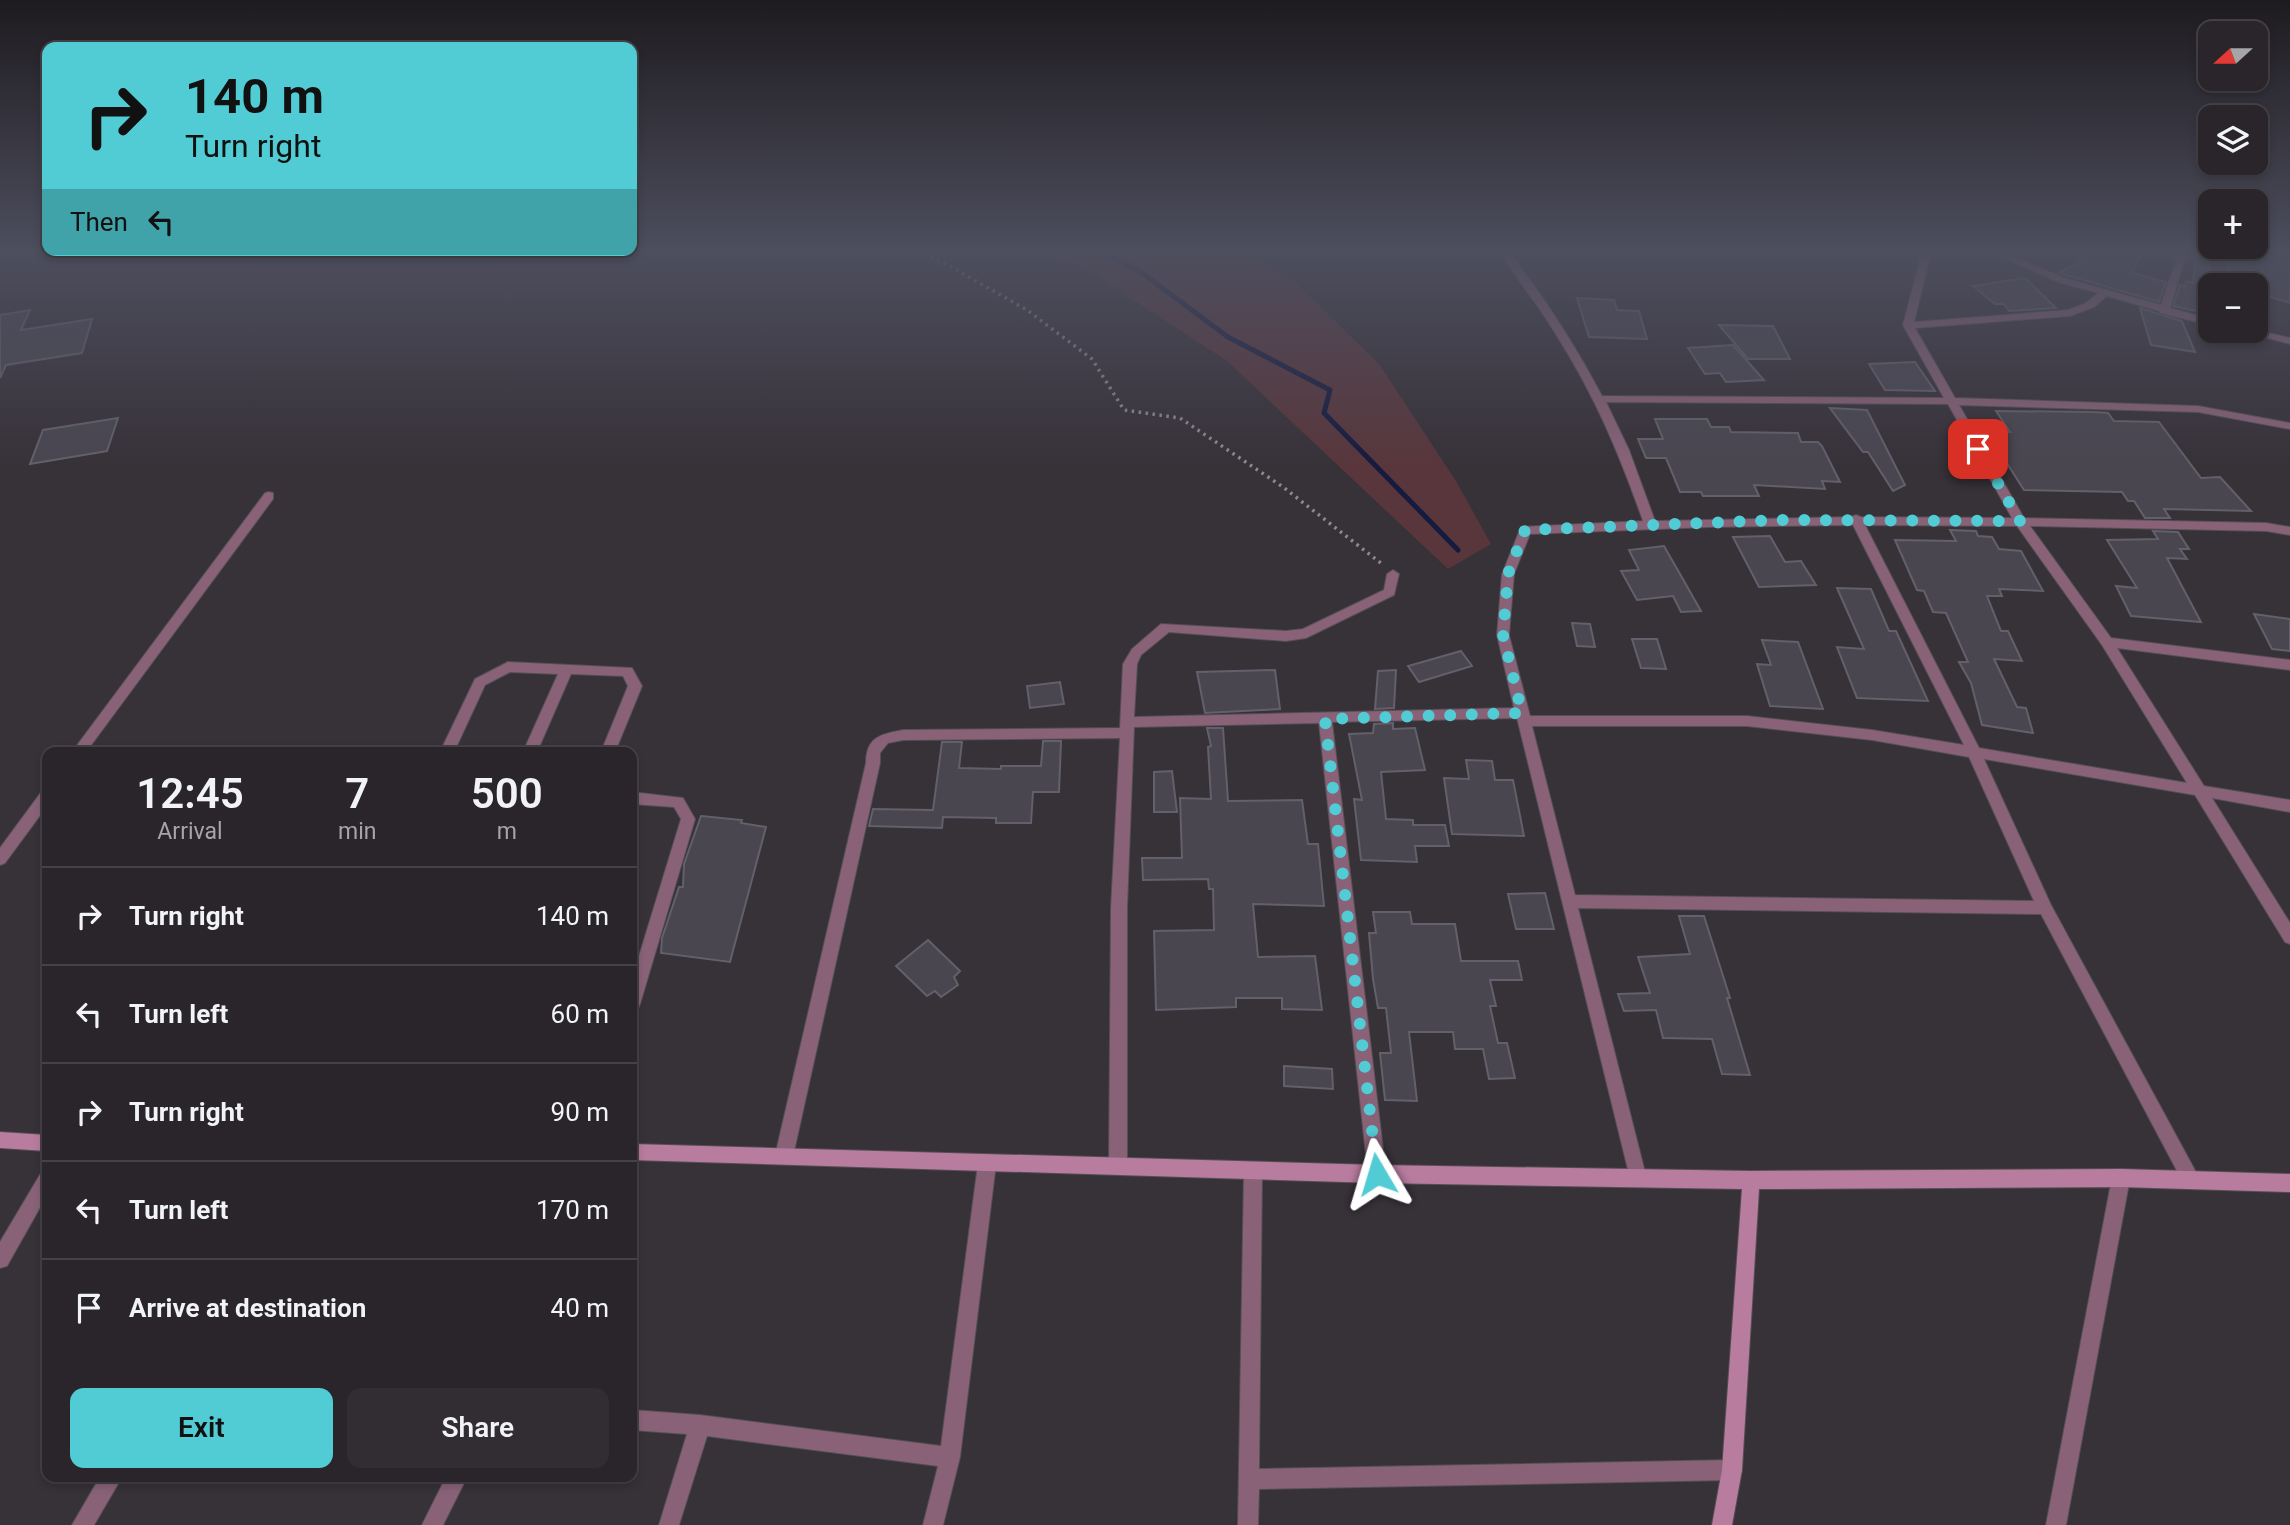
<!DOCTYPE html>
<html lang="en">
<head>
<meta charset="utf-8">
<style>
	body { margin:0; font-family:Roboto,sans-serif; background:#312d32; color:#f1f3f6; height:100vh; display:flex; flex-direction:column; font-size:26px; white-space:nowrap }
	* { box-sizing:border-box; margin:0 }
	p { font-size:23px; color:#a5a5a8 }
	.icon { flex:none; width:38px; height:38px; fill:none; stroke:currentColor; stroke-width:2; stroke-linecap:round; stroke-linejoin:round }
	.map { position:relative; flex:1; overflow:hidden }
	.panel { position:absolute; left:42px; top:747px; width:595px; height:735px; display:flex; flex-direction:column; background:#29252a; border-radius:14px; box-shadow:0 4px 10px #0003,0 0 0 2px #454247 }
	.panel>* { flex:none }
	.guide { position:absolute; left:42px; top:42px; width:595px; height:214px; border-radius:14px; box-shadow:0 4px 10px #0003,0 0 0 2px #454247; background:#51ccd5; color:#111; overflow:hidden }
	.needle { width:46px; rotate:249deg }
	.controls { position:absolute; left:2198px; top:21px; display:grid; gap:14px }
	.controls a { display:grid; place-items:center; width:70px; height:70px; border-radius:14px; background:#29252a; box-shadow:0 4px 10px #0003,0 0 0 2px #454247; font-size:35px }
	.pin { position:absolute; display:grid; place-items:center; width:60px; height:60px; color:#fff; margin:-30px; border-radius:14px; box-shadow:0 4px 10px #0006 }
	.me { position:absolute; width:77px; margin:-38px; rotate:353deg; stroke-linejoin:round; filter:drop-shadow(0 0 5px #0008) }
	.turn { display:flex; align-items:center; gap:24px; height:147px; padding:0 28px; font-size:32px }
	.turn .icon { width:91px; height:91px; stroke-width:2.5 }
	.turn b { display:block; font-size:49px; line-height:60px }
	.then { display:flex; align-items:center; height:66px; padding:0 28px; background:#0003; gap:14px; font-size:26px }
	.eta { display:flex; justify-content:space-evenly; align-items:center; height:119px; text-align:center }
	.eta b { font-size:42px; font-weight:600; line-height:49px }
	.primary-button { display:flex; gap:14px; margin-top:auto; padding:14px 28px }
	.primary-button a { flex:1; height:80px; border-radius:14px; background:#51ccd5; color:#111; font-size:28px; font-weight:600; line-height:80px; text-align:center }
	.primary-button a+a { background:#312d32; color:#f1f3f6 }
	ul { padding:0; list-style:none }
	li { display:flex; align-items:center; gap:21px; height:98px; padding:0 28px; border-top:2px solid #454247 }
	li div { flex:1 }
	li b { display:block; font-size:26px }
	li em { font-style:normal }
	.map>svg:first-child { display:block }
</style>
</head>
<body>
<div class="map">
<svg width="2290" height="1525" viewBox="0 0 2290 1525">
	<rect width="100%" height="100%" fill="#373138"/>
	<!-- green -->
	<polygon fill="#58363c" points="1033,252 1246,252 1293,280 1379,364 1456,481 1491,544 1448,569 1227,361 1080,265"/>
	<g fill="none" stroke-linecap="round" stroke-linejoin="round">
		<!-- stream -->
		<polyline stroke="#151b3f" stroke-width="5" points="1101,252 1138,270 1228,337 1330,390 1324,413 1458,550"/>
	</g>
	<!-- building -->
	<g fill="#494650" stroke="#62606a" stroke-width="2">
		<polygon points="2095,252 2129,252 2141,255 2132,273 2166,282 2159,302 2059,273"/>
		<polygon points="2196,252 2210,252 2210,314 2173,306 2180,285 2185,287 2186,281 2193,283"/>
		<polygon points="2232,252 2290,252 2290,303 2268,296 2256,317 2256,285 2225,285"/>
		<polygon points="2025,278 2056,308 2009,311 2004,304 1995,304 1973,286"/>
		<polygon points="1577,298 1614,300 1617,310 1639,311 1647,339 1589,337"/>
		<polygon points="2140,308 2182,321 2195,352 2151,345"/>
		<polygon points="30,310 21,330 92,319 82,353 6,365 0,378 0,315"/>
		<polygon points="1719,325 1773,326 1790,359 1748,359"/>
		<polygon points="1733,345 1764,380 1726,382 1720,373 1705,374 1688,348"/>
		<polygon points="1915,362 1935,391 1885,390 1869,364"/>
		<polygon points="1830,408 1867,410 1905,485 1893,491 1868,452 1863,452"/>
		<polygon points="1996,411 2094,412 2108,413 2114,421 2159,422 2201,478 2220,477 2251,511 2164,509 2170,518 2145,518 2134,501 2128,501 2122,492 2024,490 1987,432 2010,432"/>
		<polygon points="118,418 107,451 30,464 43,430"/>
		<polygon points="1655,419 1707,419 1711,427 1729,427 1731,432 1798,433 1801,442 1818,442 1822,446 1840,482 1822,481 1825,489 1754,485 1759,496 1703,496 1701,492 1680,492 1666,458 1646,458 1638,439 1663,439"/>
		<polygon points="1950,530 1976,531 1978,536 1992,537 1999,549 2021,551 2043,591 1999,589 2002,596 1987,596 2001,631 2008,631 2022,661 1994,659 2017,707 2026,708 2033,733 1982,725 1971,683 1959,662 1968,662 1946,613 1933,612 1924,591 1917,590 1895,540 1956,541"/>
		<polygon points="2153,531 2178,532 2189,549 2180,549 2187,559 2167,558 2201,622 2131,616 2116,586 2137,588 2107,540 2158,539"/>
		<polygon points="1770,536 1785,562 1801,561 1816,585 1759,587 1733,537"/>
		<polygon points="1664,546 1684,581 1701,611 1681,612 1673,596 1637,600 1621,571 1639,570 1629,550"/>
		<polygon points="1837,588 1871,589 1889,631 1896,631 1928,701 1857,698 1837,647 1864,649"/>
		<polygon points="2254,614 2290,619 2290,651 2272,649"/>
		<polygon points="1572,623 1590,624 1595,647 1577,646"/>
		<polygon points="1632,639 1657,639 1666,669 1641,668"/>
		<polygon points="1762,640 1798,642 1823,709 1770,706 1757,664 1771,665"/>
		<polygon points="1461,651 1472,666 1419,682 1408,666"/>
		<polygon points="1275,670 1280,709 1205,713 1197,672"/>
		<polygon points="1396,670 1394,708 1375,709 1378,671"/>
		<polygon points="1060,682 1064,704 1030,708 1027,686"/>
		<polygon points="1393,723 1393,729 1415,728 1425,770 1381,772 1386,819 1413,820 1413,825 1445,825 1449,846 1415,846 1417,862 1361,860 1354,799 1362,800 1349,734 1373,733 1374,724"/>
		<polygon points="1207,728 1223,728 1228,801 1302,800 1308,844 1318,844 1324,906 1253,904 1258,957 1315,956 1322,1010 1282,1009 1282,998 1236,998 1236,1007 1156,1010 1154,931 1214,930 1213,889 1209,889 1208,879 1143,880 1142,858 1182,858 1180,798 1211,799 1208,747 1211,746"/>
		<polygon points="1043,741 1061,741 1059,792 1033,792 1031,823 996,823 996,818 943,817 942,828 869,826 873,809 933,810 942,742 962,742 959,768 1001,769 1001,766 1041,766"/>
		<polygon points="1466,760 1492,761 1495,780 1513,780 1524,836 1452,834 1444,778 1469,779"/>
		<polygon points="1172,771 1177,812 1154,812 1154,772"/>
		<polygon points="701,816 742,820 741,823 766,827 730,962 661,953 662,938 679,887 683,887 684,864"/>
		<polygon points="1545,893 1554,929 1516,929 1508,894"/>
		<polygon points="1373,912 1410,912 1412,924 1455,924 1461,961 1518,961 1522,980 1490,980 1496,1006 1490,1006 1498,1043 1507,1043 1515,1078 1489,1079 1483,1049 1455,1049 1453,1032 1409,1032 1417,1101 1385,1100 1380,1053 1391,1053 1386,1008 1378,1008 1373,979 1369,933 1376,933"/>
		<polygon points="1679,916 1704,916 1730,998 1727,998 1750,1075 1722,1074 1712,1039 1663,1038 1656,1010 1624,1011 1618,994 1650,993 1638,957 1690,954"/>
		<polygon points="928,940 960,971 954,977 958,985 941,997 935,991 927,996 896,966"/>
		<polygon points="1284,1066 1332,1069 1333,1089 1284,1086"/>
	</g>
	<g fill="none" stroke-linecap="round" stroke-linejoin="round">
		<!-- lane casing -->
		<g stroke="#544f55" stroke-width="2">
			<g id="lane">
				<polygon points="508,662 632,668 642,686 615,752 601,752 628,686 623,676 571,674 537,752 523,752 558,674 510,672 485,685 454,752 440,752 475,679"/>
				<polygon points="632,792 683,798 695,819 640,1004 638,1009 632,1011 632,979 681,819 674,807 632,804"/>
			</g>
		</g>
		<!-- street casing -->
		<g stroke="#544f55" stroke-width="2">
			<g id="street">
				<path d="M1500,252H1509C1544,297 1575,345 1602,396L1944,398L1903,325L1922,252H1931L1914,322L2068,310L2086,303L2098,293L2058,282L1992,252H2003L2064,278L2161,305L2176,260L2155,252H2168L2177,255L2179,252H2187L2170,308L2210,319V325L2160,313L2159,311L2107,296L2094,307L2070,316L1915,328L1955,398L2198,406L2290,423V429L2198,412L1959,405L2024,518L2266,523L2290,527V535L2266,531L2030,526L2111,638L2290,660V670L2117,648L2204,786L2290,800V812L2212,798L2290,923V944L2285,942L2195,795L1984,759L2051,905L2197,1174L2200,1180L2197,1186L2191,1189L2185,1186L2041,914L1578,908L1646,1176L1643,1182L1637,1185L1631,1182L1517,718L1332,722L1386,1174L1383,1180L1377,1183L1371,1180L1368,1174L1319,723L1134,727L1127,908V1164L1124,1170L1118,1173L1112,1170L1109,1164L1111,908L1120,738L903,740L888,743L880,753V763L793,1156L790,1162L784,1164L778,1162L775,1156L866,763C866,737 881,734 903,730L1120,728L1123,664L1132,649L1161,624L1286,631L1303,629L1384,590L1387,574L1393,570L1399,574L1394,595L1306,638L1286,641L1169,632L1141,655L1137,664L1134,717L1514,708L1497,635L1502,574L1521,527L1643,521C1619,453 1596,398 1557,336C1540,307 1517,280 1500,252ZM1606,402L1948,404L2012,518L1861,517L1856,515L1851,517L1655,521L1629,450ZM1853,525L1964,745L1872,730L1747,716H1530L1509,635L1514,574L1530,534L1710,527ZM1865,525L2017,526L2102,645L2187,783L1979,748ZM1532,726H1747L1872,740L1969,757L2034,901L1575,895Z"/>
				<polygon points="2256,330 2290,338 2290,344 2242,331"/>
				<polygon points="269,492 273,493 273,499 86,752 72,752 265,493"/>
				<polygon points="47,789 47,806 5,863 0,865 0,848 42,791"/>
				<polygon points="987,1155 993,1158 996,1164 960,1457 943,1525 923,1525 938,1466 707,1436 679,1525 659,1525 687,1434 632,1430 632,1410 700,1415 941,1446 978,1164 981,1158"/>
				<polygon points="1253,1163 1259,1166 1262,1172 1259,1469 1732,1460 1739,1463 1742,1470 1739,1477 1732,1480 1259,1489 1258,1525 1238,1525 1244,1172 1247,1166"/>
				<polygon points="2121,1169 2127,1172 2130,1178 2066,1525 2046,1525 2112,1178 2115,1172"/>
				<polygon points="47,1170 47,1195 7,1266 0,1268 0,1242 41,1173"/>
				<polygon points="100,1477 122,1477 94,1525 72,1525"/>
				<polygon points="446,1477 467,1477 443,1525 422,1525"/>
			</g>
		</g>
		<!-- secondary casing -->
		<g stroke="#544f55" stroke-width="2">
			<g id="secondary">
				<polygon points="0,1132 47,1135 47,1151 0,1148"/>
				<polygon points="632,1144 1377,1165 1751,1171 2121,1169 2290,1174 2290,1192 2121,1187 1759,1189 1742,1470 1732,1525 1712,1525 1722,1470 1742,1189 1377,1183 632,1160"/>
			</g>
		</g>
		<!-- path -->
		<polyline stroke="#8e898e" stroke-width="3.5" stroke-dasharray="2.5 4.5" stroke-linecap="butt" points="918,252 948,265 1027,310 1092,359 1124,410 1180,418 1283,487 1382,564"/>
		<!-- lane -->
		<use href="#lane" fill="#896278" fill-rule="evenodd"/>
		<!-- street -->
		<use href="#street" fill="#896278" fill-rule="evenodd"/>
		<!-- secondary -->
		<use href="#secondary" fill="#b87c9e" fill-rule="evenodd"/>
	</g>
	<!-- sky -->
	<linearGradient id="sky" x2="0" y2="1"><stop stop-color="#1e1b1f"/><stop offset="0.54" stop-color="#4d4e5e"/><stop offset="1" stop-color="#4d4e5e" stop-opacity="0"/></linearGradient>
	<rect width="2290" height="465" fill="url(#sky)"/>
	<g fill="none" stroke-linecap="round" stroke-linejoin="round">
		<!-- route -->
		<polyline stroke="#51ccd5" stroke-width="12" stroke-dasharray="0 21.6" points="1377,1174 1325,719 1522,713 1503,635 1508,574 1525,530 1779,520 2020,521 1978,449"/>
	</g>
</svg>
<div class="controls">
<a><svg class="needle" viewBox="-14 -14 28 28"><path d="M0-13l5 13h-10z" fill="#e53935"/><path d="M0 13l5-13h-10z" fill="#a5a5a8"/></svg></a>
<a><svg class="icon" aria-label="layers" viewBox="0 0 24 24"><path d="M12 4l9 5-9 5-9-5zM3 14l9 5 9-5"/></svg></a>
<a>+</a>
<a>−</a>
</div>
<div class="pin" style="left:1978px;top:449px;background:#d93025"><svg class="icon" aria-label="arrive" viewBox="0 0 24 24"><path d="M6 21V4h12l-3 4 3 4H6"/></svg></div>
<svg class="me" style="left:1377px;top:1174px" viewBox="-20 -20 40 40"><path d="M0-17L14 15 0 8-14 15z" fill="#51ccd5" stroke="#fff" stroke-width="4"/></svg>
<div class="guide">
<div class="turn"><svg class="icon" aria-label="right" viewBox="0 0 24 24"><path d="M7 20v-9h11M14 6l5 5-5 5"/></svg><div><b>140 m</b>Turn right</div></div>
<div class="then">Then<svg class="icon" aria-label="left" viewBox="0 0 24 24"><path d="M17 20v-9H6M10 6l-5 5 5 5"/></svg></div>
</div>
<section class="panel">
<div class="eta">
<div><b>12:45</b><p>Arrival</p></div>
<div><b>7</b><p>min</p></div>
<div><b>500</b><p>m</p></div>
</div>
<ul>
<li><svg class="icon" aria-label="right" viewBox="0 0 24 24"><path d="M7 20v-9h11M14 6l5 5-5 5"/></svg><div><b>Turn right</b></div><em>140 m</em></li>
<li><svg class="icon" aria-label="left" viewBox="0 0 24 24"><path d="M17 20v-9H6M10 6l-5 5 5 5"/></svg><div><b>Turn left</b></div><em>60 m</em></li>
<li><svg class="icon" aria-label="right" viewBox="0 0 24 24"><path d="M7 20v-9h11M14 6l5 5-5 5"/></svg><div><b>Turn right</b></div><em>90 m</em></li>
<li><svg class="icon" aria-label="left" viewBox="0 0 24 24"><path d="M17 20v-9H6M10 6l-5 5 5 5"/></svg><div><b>Turn left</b></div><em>170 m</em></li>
<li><svg class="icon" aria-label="arrive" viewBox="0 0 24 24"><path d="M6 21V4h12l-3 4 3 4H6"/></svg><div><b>Arrive at destination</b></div><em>40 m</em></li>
</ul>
<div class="primary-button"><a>Exit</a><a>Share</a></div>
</section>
</div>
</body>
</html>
